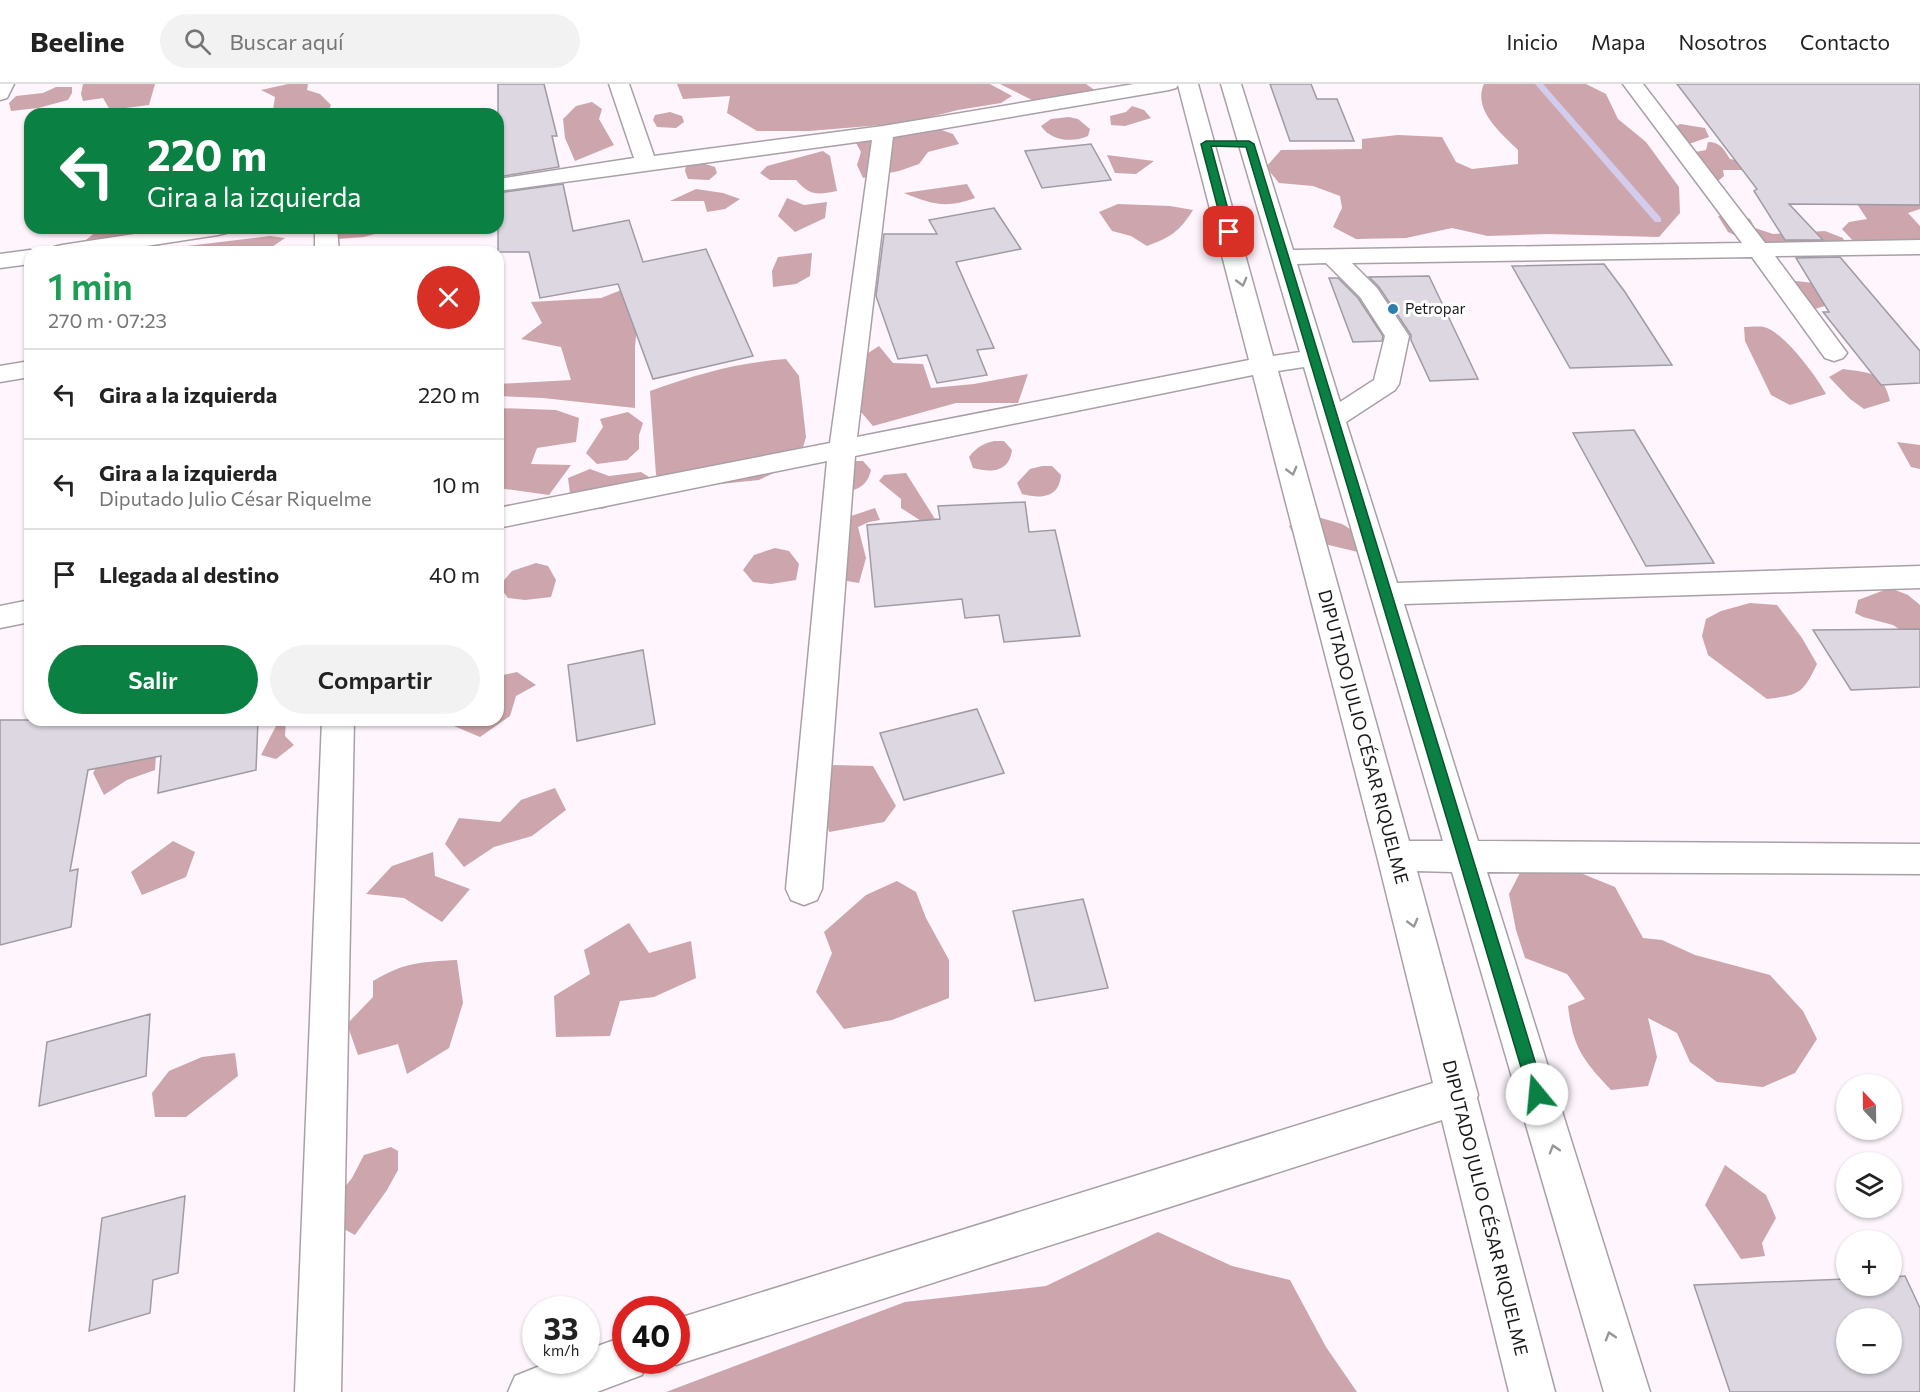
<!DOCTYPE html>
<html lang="es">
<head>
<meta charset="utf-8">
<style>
	body { margin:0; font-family:Commissioner,sans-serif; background:#f2f2f2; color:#222; height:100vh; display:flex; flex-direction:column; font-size:22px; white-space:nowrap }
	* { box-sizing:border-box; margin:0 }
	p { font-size:20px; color:#767676 }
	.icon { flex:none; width:33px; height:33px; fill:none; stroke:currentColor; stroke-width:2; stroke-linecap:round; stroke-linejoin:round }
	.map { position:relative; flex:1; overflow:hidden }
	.sheet { position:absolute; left:24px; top:162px; width:480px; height:480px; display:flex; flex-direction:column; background:#fff; border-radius:18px; box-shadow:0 2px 4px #0004 }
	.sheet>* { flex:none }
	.hud { position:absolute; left:24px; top:24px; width:480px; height:126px; border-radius:18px; box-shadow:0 2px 4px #0004; background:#0b8043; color:#fff; overflow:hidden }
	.needle { width:39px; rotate:338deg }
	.controls { position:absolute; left:1836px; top:990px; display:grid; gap:12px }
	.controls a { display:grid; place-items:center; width:66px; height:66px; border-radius:50%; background:#fff; box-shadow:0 2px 4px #0004; font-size:30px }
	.speed { position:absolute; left:522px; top:1212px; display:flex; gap:12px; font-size:30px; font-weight:700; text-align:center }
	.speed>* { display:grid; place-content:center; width:78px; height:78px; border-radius:50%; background:#fff; box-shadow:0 2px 4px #0004; line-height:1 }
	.speed small { font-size:15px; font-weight:400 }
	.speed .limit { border:9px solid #d22; background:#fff; color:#111 }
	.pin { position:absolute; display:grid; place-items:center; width:51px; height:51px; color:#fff; margin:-26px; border-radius:12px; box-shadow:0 3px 9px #0006 }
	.me { position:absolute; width:66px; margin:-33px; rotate:343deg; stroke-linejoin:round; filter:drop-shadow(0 0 4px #0008) }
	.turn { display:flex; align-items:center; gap:21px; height:126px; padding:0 24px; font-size:27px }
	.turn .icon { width:78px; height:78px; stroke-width:2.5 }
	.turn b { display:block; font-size:42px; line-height:51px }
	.round { display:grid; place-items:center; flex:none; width:63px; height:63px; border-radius:32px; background:#f2f2f2 }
	.overview { display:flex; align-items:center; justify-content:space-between; height:102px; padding:0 24px }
	h1 { font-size:36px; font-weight:600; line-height:45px; color:#1e9e55 }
	.primary-button { display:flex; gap:12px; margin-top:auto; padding:12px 24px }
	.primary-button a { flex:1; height:69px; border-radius:36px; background:#0b8043; color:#fff; font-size:24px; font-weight:600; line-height:69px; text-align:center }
	.primary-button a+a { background:#f2f2f2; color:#222 }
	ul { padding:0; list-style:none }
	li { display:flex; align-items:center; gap:18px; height:90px; padding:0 24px; border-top:2px solid #e0e0e0 }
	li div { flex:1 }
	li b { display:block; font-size:22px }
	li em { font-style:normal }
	header { display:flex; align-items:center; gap:36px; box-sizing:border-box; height:84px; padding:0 30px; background:#fff; border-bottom:2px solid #e0e0e0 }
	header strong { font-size:28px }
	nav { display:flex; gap:33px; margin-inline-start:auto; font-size:21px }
	.search { width:420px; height:54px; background:#f2f2f2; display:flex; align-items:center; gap:15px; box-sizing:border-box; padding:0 21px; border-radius:33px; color:#767676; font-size:22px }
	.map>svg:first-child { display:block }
</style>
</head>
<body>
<header>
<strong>Beeline</strong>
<div class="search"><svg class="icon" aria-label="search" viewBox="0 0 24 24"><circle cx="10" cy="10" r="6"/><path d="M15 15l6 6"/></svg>Buscar aquí</div>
<nav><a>Inicio</a><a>Mapa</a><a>Nosotros</a><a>Contacto</a></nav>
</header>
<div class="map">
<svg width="1920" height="1308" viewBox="0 0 1920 1308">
	<rect width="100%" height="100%" fill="#fef5fd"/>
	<!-- forest -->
	<g fill="#cca6ac">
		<polygon points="83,0 155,0 149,21 110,26 103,14 83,17 81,10"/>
		<polygon points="288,0 308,0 307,6 320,10 331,21 327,30 296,30 292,26 273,26 275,13 261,6"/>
		<polygon points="677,0 990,0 1012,12 1001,19 958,26 906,39 809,47 757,47 727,29 730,12 683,15"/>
		<polygon points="1000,0 1086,0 1096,7 1036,18"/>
		<path d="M1484,0H1586L1606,10L1618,35L1646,58L1679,103L1680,129L1659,153L1548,150L1488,152L1452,144L1406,154L1356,155L1333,143L1342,124L1340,112L1313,102L1279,99L1266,83L1281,66L1362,65V55L1398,51L1442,53L1456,78L1472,85L1518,80V66C1502,50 1472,26 1484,0Z"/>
		<polygon points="56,3 72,3 72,9 68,16 38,24 11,27 9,19 16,12 43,9"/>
		<polygon points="592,18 602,25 599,35 614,61 575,77 565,54 563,35 576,22"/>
		<polygon points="1132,22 1144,26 1151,34 1125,42 1111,41 1110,32 1126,28"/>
		<polygon points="670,28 682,32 684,38 676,44 657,43 653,36 655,31"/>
		<path d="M1069,33L1078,35L1090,45L1088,52C1072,59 1051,57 1041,42L1051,35Z"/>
		<polygon points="1680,40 1705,44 1709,53 1683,62 1664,49"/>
		<polygon points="936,44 953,50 959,60 928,68 919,80 899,87 863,94 857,81 861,68 855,57"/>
		<path d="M1708,58C1720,58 1724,65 1730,75L1792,86H1723L1724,92L1718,97L1702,93L1690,69L1706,66Z"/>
		<path d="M823,67L830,72L837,107C817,111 810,112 796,96H770L760,89L767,82Z"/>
		<polygon points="1107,71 1154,77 1136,90 1115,89"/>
		<polygon points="702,79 715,83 717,89 709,96 688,95 685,87 686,81"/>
		<path d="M967,100L975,114C946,125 931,120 904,109Z"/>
		<polygon points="1920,102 1920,125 1908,129 1920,142 1920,165 1915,165 1898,156 1877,162 1855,159 1842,145 1849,138 1867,135 1853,114"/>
		<polygon points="696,105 723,109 740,115 725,125 707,128 704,117 670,117"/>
		<polygon points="787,114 804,121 827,118 825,134 795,148 778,132"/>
		<path d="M1118,120L1170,122L1193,126C1179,148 1171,153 1147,162L1131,152L1112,147L1099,128Z"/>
		<polygon points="1740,131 1750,135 1755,144 1773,150 1825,147 1843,154 1846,161 1805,171 1746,156 1728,148 1718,132"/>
		<polygon points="101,144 197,144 82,159"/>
		<polygon points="328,144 397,144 364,153 337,155"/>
		<polygon points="270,152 285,154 266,167 258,168 137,168"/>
		<polygon points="812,169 810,192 796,200 773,203 772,187 778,173"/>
		<polygon points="1796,197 1823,200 1837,218 1815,225 1829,247 1786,212"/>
		<polygon points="629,203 638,235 635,262 635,324 543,314 498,312 498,300 571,296 561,263 521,255 542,239 531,218 601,214"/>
		<path d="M1744,243C1750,243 1758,242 1764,243C1783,247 1817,293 1826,310L1790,321L1771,311L1745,257Z"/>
		<polygon points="879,262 893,279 923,280 931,304 974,300 1028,290 1018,319 956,319 873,342 848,313 856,277"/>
		<path d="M786,275L799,292L806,353L799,377L759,396L681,404L656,391L650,307C698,290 735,279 786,275Z"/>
		<path d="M1843,285C1870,289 1883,287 1890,317L1864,325L1850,315L1829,293Z"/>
		<polygon points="498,324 556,326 579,334 576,358 537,364 531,380 571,381 549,411 498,404"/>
		<polygon points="628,328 643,339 639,351 639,365 627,376 597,380 586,369 603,343 600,335"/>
		<path d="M994,357H1004L1012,366C1009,388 992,389 973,384L969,373C976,364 982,360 994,357Z"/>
		<polygon points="1897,358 1920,361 1920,385 1911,383"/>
		<path d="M854,377H863L871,386C867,402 859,405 843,409Z"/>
		<path d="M1042,382H1052L1061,391C1059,414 1041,415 1022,410L1017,399L1030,385Z"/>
		<polygon points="590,385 609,392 641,388 654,396 625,417 602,425 578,421 570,409 568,394"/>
		<polygon points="906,389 935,435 937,444 926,440 901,424 901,415 879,397 884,391"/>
		<polygon points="875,424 880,436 869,438 858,443 866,474 859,499 835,495 839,436"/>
		<polygon points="1321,434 1342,440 1365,454 1358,468 1295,453 1289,442 1301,435"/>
		<polygon points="775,464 789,467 799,480 796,496 771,500 753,498 743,486 754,471"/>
		<polygon points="536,479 548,482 556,496 551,513 525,516 508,514 499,502 512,487"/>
		<polygon points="1890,504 1908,511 1920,521 1920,548 1905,549 1893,541 1863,533 1855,529 1858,516"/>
		<path d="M1750,519L1777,521L1802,554L1817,580C1803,609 1800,611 1767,615L1708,571L1702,552L1706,535L1721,527Z"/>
		<polygon points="517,588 536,601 516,612 510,632 480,653 454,642 454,636 498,636 498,592"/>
		<polygon points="270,636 286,636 285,652 294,661 276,675 261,671 276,642"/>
		<polygon points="157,655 155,686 127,696 104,711 93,689 110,659"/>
		<polygon points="833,681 873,682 896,722 884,738 829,748 820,708"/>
		<polygon points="555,704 566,726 532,752 494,763 464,783 445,760 459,734 500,738 521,716"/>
		<polygon points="173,757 195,768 186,793 142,811 131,788"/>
		<polygon points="433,768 435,792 470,805 442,838 404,814 366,810 392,782"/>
		<path d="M1524,781L1573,786L1615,803L1643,854L1662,856L1695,871L1770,891L1803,927L1817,955L1795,989L1763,1003L1717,998L1690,978L1677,949L1648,934L1657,973L1648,1002L1611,1006C1583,976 1573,964 1568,922L1585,915L1567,890L1525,874L1516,846L1509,810Z"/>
		<polygon points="897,797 916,808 926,834 949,876 949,914 892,936 844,945 816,908 832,869 824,848 866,811"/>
		<polygon points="629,839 649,869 691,857 696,894 654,913 620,917 610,952 556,953 554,912 590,890 584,866"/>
		<path d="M457,876L463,919L449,964L407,990L398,960L358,971L347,940L373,913V897C405,878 421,878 457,876Z"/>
		<polygon points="235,969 238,992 186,1033 155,1033 152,1009 169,987 202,973"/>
		<polygon points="391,1063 398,1067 398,1086 387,1106 355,1151 331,1138 336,1114 352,1094 364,1071"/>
		<polygon points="1725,1081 1766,1111 1776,1134 1762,1159 1765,1172 1741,1175 1705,1121"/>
		<polygon points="1158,1148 1232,1182 1290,1196 1326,1263 1357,1308 666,1308 905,1218 1046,1202"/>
	</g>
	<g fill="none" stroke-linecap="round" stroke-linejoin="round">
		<!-- stream -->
		<polygon fill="#d3cced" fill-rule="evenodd" points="1535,0 1543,0 1661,134 1661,138 1655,138"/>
	</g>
	<!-- building -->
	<g fill="#dcd7e0" stroke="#9f9aa3" stroke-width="1.5" fill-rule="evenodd">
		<polygon points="498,0 544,0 557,52 552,52 559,83 498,93"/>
		<polygon points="1270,0 1311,0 1317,15 1337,15 1354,57 1290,57"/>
		<polygon points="1677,0 1920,0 1920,121 1789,120 1823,156 1785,156 1754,107 1757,105"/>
		<polygon points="1091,60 1111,96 1042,104 1025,67"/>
		<polygon points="563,100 573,147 629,136 643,178 706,165 753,272 653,295 618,200 540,214 529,168 498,168 498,109"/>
		<polygon points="994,124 1021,165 956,178 994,264 977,266 987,291 937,299 927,271 898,275 876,212 884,150 937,150 929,136"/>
		<polygon points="1840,173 1920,267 1920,299 1881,301 1823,228 1829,228 1796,174"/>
		<polygon points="1604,180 1625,208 1672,281 1570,284 1512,182"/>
		<polygon points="1429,192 1478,295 1430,297 1411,256 1411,251 1379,203 1369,193"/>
		<polygon points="1329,194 1338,194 1358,214 1383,252 1382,257 1353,258"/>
		<polygon points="1634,346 1714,479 1646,482 1573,349"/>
		<polygon points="1025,418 1029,448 1055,446 1080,552 1004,558 999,531 965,534 962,515 875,523 867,441 940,435 938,422"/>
		<polygon points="1920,545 1920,603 1851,606 1813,546"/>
		<polygon points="643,566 655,640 577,657 568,581"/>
		<polygon points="977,625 1004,689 904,716 880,649"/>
		<polygon points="0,636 258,636 256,686 158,709 161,672 88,686 70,787 78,785 71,843 0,861"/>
		<polygon points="1083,815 1108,904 1035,917 1013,827"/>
		<polygon points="150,930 146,992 39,1022 47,958"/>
		<polygon points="185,1112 178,1189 153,1196 150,1229 89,1247 102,1134"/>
		<path d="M1905,1192L1920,1224V1308H1730L1694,1201L1846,1195V1202H1892V1193ZM1846,1234H1892V1280H1846Z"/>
	</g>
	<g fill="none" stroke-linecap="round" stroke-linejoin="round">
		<!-- minor casing -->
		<g stroke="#a9a0a7" stroke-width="3">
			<g id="minor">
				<polygon points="0,0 14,0 7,14 0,16"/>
				<path d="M609,0H629L654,72L883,42L1134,0H1198L1273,272L1300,268L1221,0H1241L1293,166L1742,159L1623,0H1643L1765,159L1920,156V170L1775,172L1847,269L1843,274L1834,277L1825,274L1752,173L1352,179L1377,204L1409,252L1399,300L1395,306L1346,338L1397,499L1920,482V504L1404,520L1478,757L1920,760V790L1487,788L1650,1308H1604L1452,788L1417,787L1478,1011L1477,1014L1555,1308H1509L1442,1036L676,1281L666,1276H676V1235L1433,999L1377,772L1253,291L855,372L822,805L817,816L804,821L791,816L786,805L827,377L498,444V424L830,359L872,56L498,107V95L634,74ZM1178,1L1249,276L857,353L893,53L1169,6L1176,4ZM1326,179L1360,213L1385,252L1374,296L1340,318L1297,180ZM1304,283L1319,335L1443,757H1409L1278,287Z"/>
				<polygon points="174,144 229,144 226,149 218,151 107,168 50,168 54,163 62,161"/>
				<polygon points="315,144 337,144 339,168 315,168"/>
				<polygon points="30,166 38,168 30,168 30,180 0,184 0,170"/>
				<polygon points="30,277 30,293 0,298 0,282"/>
				<polygon points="30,516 30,538 0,544 0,522"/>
				<polygon points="322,636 354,636 341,1308 295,1308"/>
				<polygon points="626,1252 626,1276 648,1276 642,1291 597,1308 508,1308 515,1292 555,1276 586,1276 586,1266"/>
			</g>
		</g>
		<!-- minor -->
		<use href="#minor" fill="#fff" fill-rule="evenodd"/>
	</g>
	<!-- one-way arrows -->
	<defs><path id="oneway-chevron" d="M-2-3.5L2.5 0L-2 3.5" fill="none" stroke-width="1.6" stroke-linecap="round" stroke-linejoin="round" transform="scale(1.5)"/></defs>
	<g stroke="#989798">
		<use href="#oneway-chevron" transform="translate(1242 198) rotate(75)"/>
		<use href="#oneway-chevron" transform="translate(1292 387) rotate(75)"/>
		<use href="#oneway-chevron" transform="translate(1413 839) rotate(75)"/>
		<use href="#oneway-chevron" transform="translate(1554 1065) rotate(-107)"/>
		<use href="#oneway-chevron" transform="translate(1610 1252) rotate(-107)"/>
	</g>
	<!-- route -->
	<polygon fill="#0b8043" stroke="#07532c" stroke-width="1.5" points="1249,57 1254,60 1545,1010 1543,1016 1537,1018 1531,1016 1529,1010 1246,63 1211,62 1234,148 1229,151 1224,148 1201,60 1206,57"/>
	<!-- markers -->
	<circle fill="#2d7dae" stroke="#fff" stroke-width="2" cx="1393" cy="225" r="6"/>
	<g text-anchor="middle" stroke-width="6" stroke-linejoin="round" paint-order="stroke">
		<!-- far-poi labels -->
		<g font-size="15" fill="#1b181b" stroke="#fff" text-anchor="start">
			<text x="1405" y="230">Petropar</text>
		</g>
		<!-- street labels -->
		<g font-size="18" fill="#1b181b" stroke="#fff">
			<text transform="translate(1363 653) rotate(75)" y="6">DIPUTADO JULIO CÉSAR RIQUELME</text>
			<text transform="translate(1485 1124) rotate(76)" y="6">DIPUTADO JULIO CÉSAR RIQUELME</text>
		</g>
	</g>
</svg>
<div class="controls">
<a><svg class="needle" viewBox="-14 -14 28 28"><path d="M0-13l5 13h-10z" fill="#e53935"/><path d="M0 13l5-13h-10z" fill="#767676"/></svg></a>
<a><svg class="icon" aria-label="layers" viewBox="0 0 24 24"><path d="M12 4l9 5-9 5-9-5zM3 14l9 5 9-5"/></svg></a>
<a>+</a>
<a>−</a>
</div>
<div class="speed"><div>33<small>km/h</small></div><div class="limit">40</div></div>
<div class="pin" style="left:1229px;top:148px;background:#d93025"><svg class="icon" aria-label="arrive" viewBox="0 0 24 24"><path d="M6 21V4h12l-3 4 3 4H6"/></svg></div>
<svg class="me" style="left:1537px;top:1010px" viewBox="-20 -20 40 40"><circle r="19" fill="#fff"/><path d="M0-13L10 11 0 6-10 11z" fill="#0b8043"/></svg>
<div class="hud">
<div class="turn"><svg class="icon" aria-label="left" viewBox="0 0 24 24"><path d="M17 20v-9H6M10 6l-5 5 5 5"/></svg><div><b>220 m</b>Gira a la izquierda</div></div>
</div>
<section class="sheet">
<div class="overview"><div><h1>1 min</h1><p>270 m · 07:23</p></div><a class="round" style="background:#d93025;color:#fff"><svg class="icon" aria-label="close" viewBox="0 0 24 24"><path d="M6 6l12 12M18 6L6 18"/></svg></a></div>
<ul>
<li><svg class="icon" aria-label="left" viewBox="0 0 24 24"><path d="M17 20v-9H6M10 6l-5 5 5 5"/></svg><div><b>Gira a la izquierda</b></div><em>220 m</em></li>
<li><svg class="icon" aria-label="left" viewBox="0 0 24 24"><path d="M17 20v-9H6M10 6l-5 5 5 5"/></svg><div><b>Gira a la izquierda</b><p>Diputado Julio César Riquelme</p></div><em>10 m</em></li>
<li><svg class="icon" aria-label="arrive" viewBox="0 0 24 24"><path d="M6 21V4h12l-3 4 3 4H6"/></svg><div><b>Llegada al destino</b></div><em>40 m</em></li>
</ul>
<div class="primary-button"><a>Salir</a><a>Compartir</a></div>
</section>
</div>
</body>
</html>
